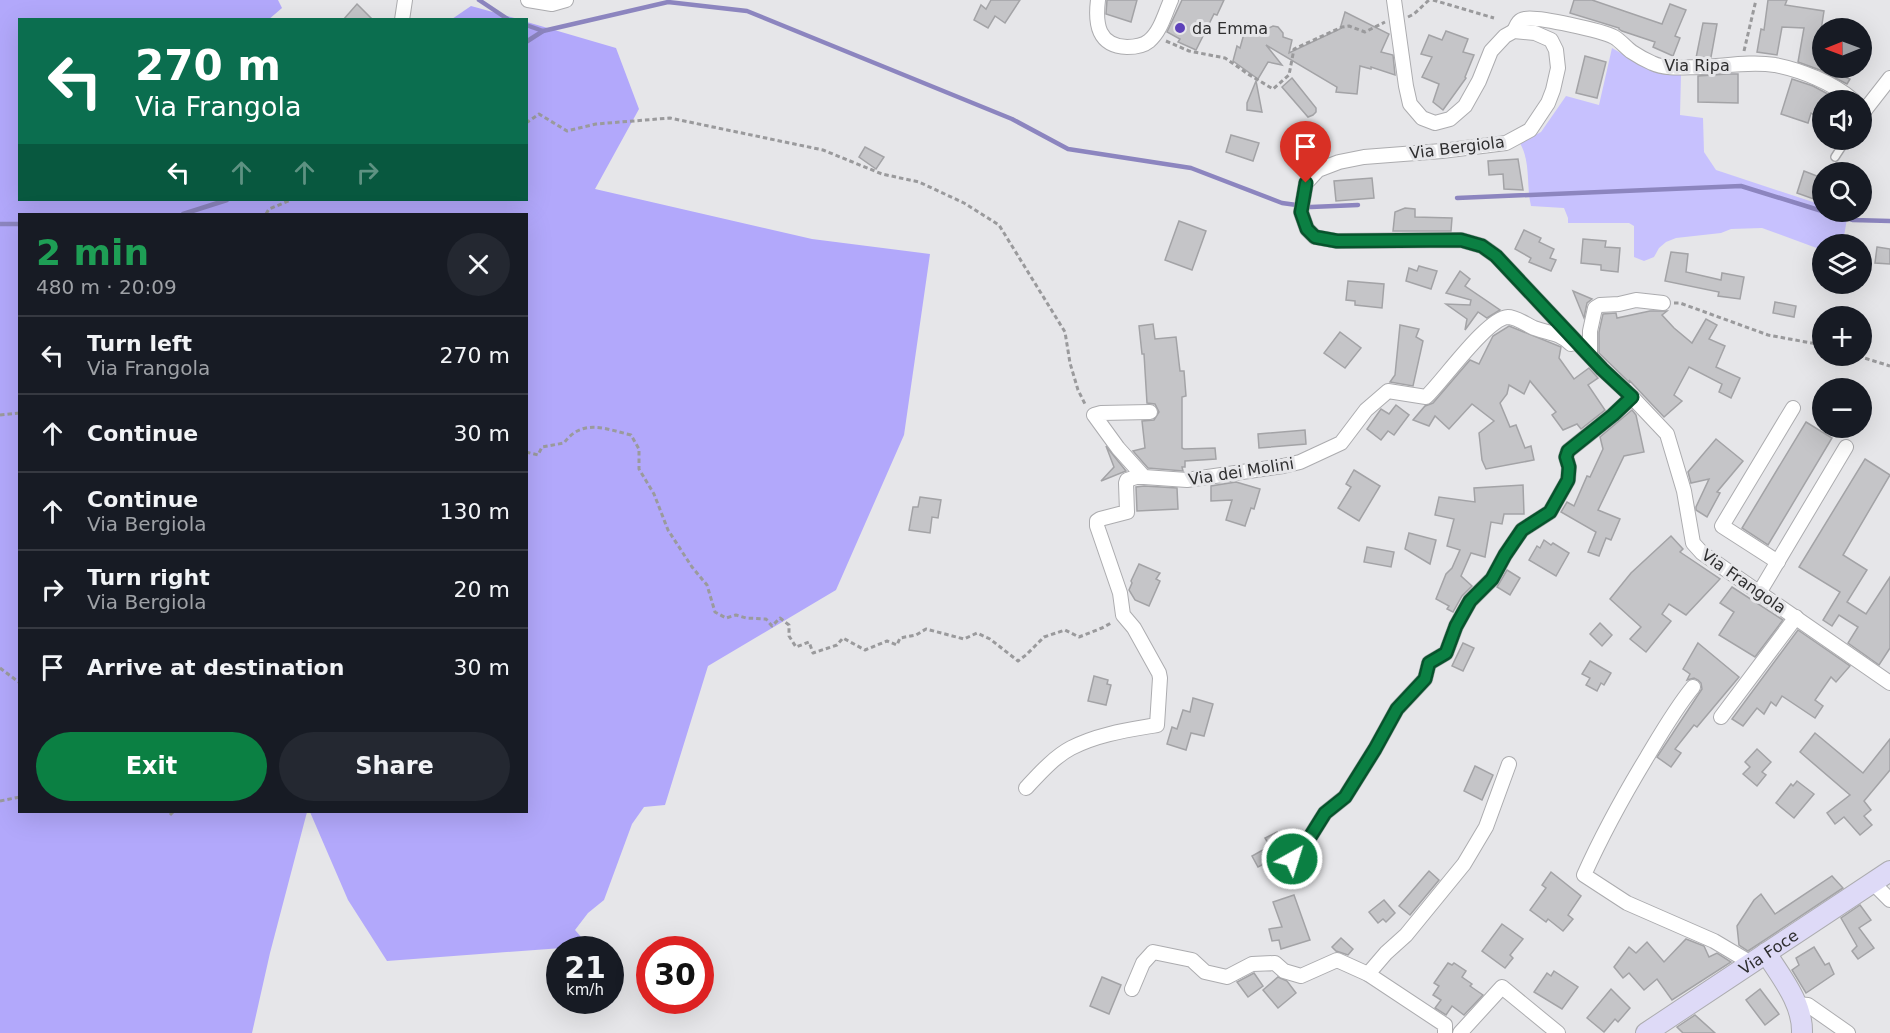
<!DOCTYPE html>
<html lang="en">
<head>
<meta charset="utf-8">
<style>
	body { margin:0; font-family:"DejaVu Sans",sans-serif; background:#242831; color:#f1f3f6; height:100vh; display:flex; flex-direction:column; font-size:22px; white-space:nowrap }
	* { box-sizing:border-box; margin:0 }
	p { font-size:20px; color:#9ea1a6 }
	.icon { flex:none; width:33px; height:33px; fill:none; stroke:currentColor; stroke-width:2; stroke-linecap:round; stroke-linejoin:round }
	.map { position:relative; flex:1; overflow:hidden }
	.sheet { position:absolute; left:18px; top:213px; width:510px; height:600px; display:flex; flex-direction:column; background:#171b24; border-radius:0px; box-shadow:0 6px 24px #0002 }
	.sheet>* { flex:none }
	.guide { position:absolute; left:18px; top:18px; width:510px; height:183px; border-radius:0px; box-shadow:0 6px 24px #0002; background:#0b6e4f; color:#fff; overflow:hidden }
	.needle { width:39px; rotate:269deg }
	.controls { position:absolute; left:1812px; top:18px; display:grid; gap:12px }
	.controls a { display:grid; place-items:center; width:60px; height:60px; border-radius:50%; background:#171b24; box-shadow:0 6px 24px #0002; font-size:30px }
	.speed { position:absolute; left:546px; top:936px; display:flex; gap:12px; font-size:30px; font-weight:700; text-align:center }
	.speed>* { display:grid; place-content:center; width:78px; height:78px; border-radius:50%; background:#171b24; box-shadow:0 6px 24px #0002; line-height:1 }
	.speed small { font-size:15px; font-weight:400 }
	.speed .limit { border:9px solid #d22; background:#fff; color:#111 }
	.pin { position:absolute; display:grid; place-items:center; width:51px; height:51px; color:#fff; margin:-62px -26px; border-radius:50% 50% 50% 0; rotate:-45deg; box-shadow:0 0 6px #0007 }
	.pin .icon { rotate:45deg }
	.me { position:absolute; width:66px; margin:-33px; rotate:39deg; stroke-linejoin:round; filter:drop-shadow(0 0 4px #0008) }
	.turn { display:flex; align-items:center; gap:21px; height:126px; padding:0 18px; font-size:27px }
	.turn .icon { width:78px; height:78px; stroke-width:2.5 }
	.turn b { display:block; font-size:42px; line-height:51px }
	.lanes { display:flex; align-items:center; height:57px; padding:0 18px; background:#0003; justify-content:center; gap:30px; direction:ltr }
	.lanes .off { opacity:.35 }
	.round { display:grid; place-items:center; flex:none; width:63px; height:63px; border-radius:32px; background:#242831 }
	.headline { display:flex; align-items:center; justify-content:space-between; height:102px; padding:0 18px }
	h1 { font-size:36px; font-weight:700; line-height:45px; color:#1e9e55 }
	.primary-button { display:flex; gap:12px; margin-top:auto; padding:12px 18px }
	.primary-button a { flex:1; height:69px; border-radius:36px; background:#0b8043; color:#fff; font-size:24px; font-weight:700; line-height:69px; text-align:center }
	.primary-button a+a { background:#242831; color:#f1f3f6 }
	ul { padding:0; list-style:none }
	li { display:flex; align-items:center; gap:18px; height:78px; padding:0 18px; border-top:2px solid #363941 }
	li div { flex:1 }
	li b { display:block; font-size:22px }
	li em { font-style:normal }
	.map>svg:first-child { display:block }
</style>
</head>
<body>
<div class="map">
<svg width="1890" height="1033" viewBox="0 0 1890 1033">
	<rect width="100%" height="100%" fill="#e6e6e9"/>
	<!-- green -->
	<path fill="#c7c1fe" d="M1612,48C1634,61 1657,71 1681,75L1680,115L1703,118L1704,152L1716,170L1822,205V212H1842L1848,213L1844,236L1841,244H1822V250L1762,228L1731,229L1721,233L1676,238L1666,242L1659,248L1654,257L1644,261L1634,257V226L1629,223H1568V218L1564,208L1531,206C1526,184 1531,163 1520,143L1541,132L1566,96L1599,105Z"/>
	<!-- forest -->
	<g fill="#b2a8fb">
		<polygon points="0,0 278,0 282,8 268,20 20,20 20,200 526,200 527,22 616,48 639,109 595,189 812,239 930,254 904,435 836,590 708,666 665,805 644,807 632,824 604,900 588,913 575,930 589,946 387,961 348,900 310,812 526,812 526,214 20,214 20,812 307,812 270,953 252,1033 0,1033"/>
		<polygon points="471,6 518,19 452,19"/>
	</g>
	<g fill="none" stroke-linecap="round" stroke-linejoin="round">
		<!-- stream -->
		<g stroke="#8c85bf" stroke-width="4.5">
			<polyline points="479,0 509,20"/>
			<polyline points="526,25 543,31"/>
			<polyline points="526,42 543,31 668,2 747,11 1012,119 1068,149 1191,168 1282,203 1311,207 1358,205"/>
			<polyline points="1457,198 1741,186 1822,211"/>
			<polyline points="1825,212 1853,220 1890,221"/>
			<polyline points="183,214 227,200"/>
			<polyline points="0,224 20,224"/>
		</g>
	</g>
	<!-- building -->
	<g fill="#c5c5c8" stroke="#a3a3a6" stroke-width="1.5">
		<polygon points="991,0 1020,0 1005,23 995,16 988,28 974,20 981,5 986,9"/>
		<polygon points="1107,0 1137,0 1131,22 1106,14"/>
		<polygon points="1182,0 1224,0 1217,15 1214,14 1196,50 1178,42 1180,39 1167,32"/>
		<polygon points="1574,0 1592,0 1662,24 1670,4 1686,10 1675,36 1680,38 1673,56 1653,47 1655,42 1622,31 1619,29 1619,28 1570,13"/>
		<polygon points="1768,0 1787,0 1785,5 1824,11 1820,37 1822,38 1822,68 1850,79 1847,84 1820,70 1798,62 1804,28 1782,27 1777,55 1757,52 1761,29 1764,30"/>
		<polygon points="357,4 373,20 343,20"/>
		<polygon points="1345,12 1389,34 1381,52 1393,55 1395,75 1371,67 1371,69 1360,66 1357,94 1336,92 1337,87 1266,45 1282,65 1268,62 1258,79 1233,61 1237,46 1240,48 1247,23 1267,29 1273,26 1278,27 1283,33 1283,37 1292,40 1289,53 1340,29"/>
		<polygon points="1703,23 1717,24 1711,57 1696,58"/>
		<polygon points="1446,31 1468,39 1463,52 1474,55 1465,77 1466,78 1443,110 1433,102 1439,84 1422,77 1432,57 1421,54 1429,35 1442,40"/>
		<polygon points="1585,56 1606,62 1597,98 1576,93"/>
		<polygon points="1727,74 1738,74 1738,103 1698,102 1698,76"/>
		<polygon points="1292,78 1316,108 1316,112 1313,115 1308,117 1282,87"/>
		<polygon points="1792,79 1813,86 1839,100 1822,100 1822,119 1811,113 1808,123 1781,114"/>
		<polygon points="1256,81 1262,112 1247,110 1247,103"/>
		<polygon points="1231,135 1259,143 1253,161 1226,152"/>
		<polygon points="865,147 884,157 876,169 859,157"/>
		<polygon points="1518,159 1523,190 1504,189 1503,174 1489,175 1488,161"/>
		<polygon points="1804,171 1822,178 1822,202 1797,193"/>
		<polygon points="1372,178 1374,198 1336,201 1334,181"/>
		<polygon points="1405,208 1415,209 1415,217 1452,218 1451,231 1393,231 1395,212"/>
		<polygon points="1179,221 1206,231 1192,270 1165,260"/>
		<polygon points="1524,230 1541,238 1539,242 1554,249 1550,258 1556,260 1551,271 1529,262 1531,258 1515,249"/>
		<polygon points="1583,239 1606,241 1605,247 1620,248 1618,272 1601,270 1601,265 1581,263"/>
		<polygon points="1877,247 1890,249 1890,264 1875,263"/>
		<polygon points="1671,252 1688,254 1686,272 1721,280 1722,273 1744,277 1740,299 1718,296 1719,292 1665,281"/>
		<polygon points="1419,266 1437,271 1431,289 1406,281 1409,268 1417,271"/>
		<polygon points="1460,271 1470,279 1465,286 1500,310 1487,318 1478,312 1465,330 1467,319 1446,304 1470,305 1471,300 1446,293"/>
		<polygon points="1348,281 1384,284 1382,308 1355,305 1355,301 1346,300"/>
		<polygon points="1573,291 1592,299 1587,303 1584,318"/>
		<polygon points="1775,302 1796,306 1794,317 1773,313"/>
		<polygon points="1650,311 1667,311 1662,315 1674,328 1692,343 1706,319 1717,325 1709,339 1725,346 1716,367 1740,378 1731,398 1719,392 1722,384 1689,367 1674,395 1682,401 1664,417 1629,380 1630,383 1599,353 1599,332 1603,314 1616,313 1617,318"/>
		<polygon points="1153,324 1155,339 1176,337 1180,371 1184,371 1186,396 1182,397 1182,448 1184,449 1215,448 1216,459 1185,461 1185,467 1182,467 1183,471 1148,468 1133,451 1145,448 1142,421 1154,420 1159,412 1155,404 1147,403 1144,354 1142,354 1139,326"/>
		<polygon points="1400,325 1419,329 1416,337 1423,341 1413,386 1390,382 1395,375"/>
		<polygon points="1509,326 1561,347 1559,358 1574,379 1589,368 1598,378 1588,385 1605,410 1581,429 1577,424 1563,430 1552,415 1556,412 1530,381 1524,394 1509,385 1507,394 1500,403 1510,427 1516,425 1525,448 1531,446 1534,460 1486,469 1482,460 1479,433 1494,421 1472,404 1449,429 1435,416 1429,426 1413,420 1425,406 1433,403 1470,360 1479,364 1493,336"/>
		<polygon points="1340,332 1361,348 1345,368 1324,353"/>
		<polygon points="1396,405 1409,415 1394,435 1388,431 1381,440 1367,429 1381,409 1389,414"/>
		<polygon points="1632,410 1636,415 1644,452 1624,456 1598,510 1620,519 1611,540 1606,538 1599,556 1588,552 1596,532 1561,512 1567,502 1574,506 1587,476 1590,477 1603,449 1600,437"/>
		<polygon points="1806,422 1832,438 1768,545 1742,528"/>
		<polygon points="1305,430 1306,444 1259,448 1258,434"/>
		<polygon points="1716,439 1743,461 1717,492 1720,493 1707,517 1696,510 1696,507 1709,479 1691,483 1688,472"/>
		<polygon points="1106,446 1126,471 1101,481 1114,467"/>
		<polygon points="1865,459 1890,475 1843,555 1867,570 1847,602 1866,614 1890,577 1890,648 1879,665 1848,643 1858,627 1839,615 1832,626 1823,620 1840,592 1799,567"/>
		<polygon points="1354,470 1380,486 1359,521 1338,508 1351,487 1346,484"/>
		<polygon points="1236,482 1260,489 1254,509 1251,508 1245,526 1226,520 1232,500 1211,501 1211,486"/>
		<polygon points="1523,485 1524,514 1504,514 1502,524 1491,522 1485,557 1471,553 1461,576 1472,586 1462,596 1453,612 1447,609 1449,606 1436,599 1446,574 1452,568 1460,550 1447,546 1454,519 1435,515 1439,497 1475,502 1474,488"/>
		<polygon points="1144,486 1177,488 1178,509 1137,511 1136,487"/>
		<polygon points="920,497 941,500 938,518 932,517 930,533 909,530 913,507 918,507"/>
		<polygon points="1409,533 1436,540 1430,564 1405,549"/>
		<polygon points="1671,536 1683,549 1680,552 1720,579 1686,615 1669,604 1662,614 1671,621 1646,652 1630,639 1641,627 1610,599 1631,573"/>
		<polygon points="1544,540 1551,545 1553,543 1569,553 1556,576 1529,560 1537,546 1540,548"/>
		<polygon points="1367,547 1394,552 1391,567 1364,562"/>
		<polygon points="1139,564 1160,573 1156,579 1160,581 1149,606 1135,600 1129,590 1132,583 1131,581"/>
		<polygon points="1507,570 1520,578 1510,595 1497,587"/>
		<polygon points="1732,587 1783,620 1755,657 1719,635 1734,612 1720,603"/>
		<polygon points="1600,623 1612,635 1602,646 1590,634"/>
		<polygon points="1798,630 1850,666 1836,682 1831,677 1815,700 1823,706 1815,718 1782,696 1776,706 1771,702 1764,714 1757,708 1743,726 1732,719"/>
		<polygon points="1463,643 1474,648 1463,671 1452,666"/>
		<polygon points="1698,643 1739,677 1697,727 1694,725 1675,749 1681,753 1671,767 1657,757 1702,689 1701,683 1698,680 1694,678 1687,680 1690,674 1683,669"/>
		<polygon points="1590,661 1611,673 1604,685 1601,683 1597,691 1586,685 1590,678 1582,674"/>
		<polygon points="1094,676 1108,680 1107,684 1111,685 1106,705 1088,701"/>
		<polygon points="1193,698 1213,704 1204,736 1191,733 1186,750 1167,744 1172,727 1177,729 1183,710 1190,712"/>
		<polygon points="1815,733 1863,773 1890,739 1890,770 1864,801 1871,810 1864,816 1872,825 1860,835 1844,817 1835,824 1827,813 1850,795 1800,752"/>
		<polygon points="1757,749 1771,762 1762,772 1766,775 1757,786 1743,774 1750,767 1745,762"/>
		<polygon points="1475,766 1493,775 1482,800 1464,791"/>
		<polygon points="1797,781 1814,794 1794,818 1776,803 1791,784 1793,786"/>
		<polygon points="1277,832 1282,840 1291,836 1294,842 1285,853 1258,867 1252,856 1270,846 1265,838"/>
		<polygon points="1429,871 1439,880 1410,915 1399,906"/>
		<polygon points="1551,872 1581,896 1568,915 1573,919 1563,931 1548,919 1546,922 1530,910 1546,888 1542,885"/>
		<polygon points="1832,876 1843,888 1748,951 1739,945 1737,926 1754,900 1761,894 1775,914"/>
		<polygon points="1294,895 1310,940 1281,949 1279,940 1272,941 1269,929 1282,927 1273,902"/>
		<polygon points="1384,900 1395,913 1386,922 1383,919 1378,923 1369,912"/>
		<polygon points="1860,905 1871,920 1859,928 1874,948 1858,959 1852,951 1857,946 1841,918"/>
		<polygon points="1502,924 1523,939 1510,955 1513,958 1505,968 1482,951"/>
		<polygon points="1341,938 1353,949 1348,955 1336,951 1332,947"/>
		<polygon points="1686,939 1704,946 1709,957 1717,953 1731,962 1672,1000 1657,979 1644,990 1629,973 1623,978 1614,967 1629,947 1636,953 1647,942 1664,962"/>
		<polygon points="1814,947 1825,965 1829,963 1834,974 1806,993 1792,970 1799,965 1796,958"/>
		<polygon points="1448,963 1452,965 1454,963 1466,971 1462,977 1472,984 1470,986 1483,995 1464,1015 1452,1006 1446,1015 1435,1008 1441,1000 1433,995 1439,986 1434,983"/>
		<polygon points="1554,971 1578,987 1562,1009 1534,992 1547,973 1551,976"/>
		<polygon points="1254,973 1263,986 1248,997 1237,982"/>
		<polygon points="1102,977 1121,985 1109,1014 1090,1006"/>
		<polygon points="1278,977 1287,981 1296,993 1278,1008 1263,990"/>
		<polygon points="1611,989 1630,1008 1618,1022 1615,1019 1604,1032 1587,1018"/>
		<polygon points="1760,989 1779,1014 1765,1025 1746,1000"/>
		<polygon points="1695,1015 1715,1033 1683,1033 1677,1027"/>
	</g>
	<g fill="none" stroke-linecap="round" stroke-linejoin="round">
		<!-- lane casing -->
		<g stroke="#acacaf" stroke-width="10">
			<polyline id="lane" points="1835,157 1846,140"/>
		</g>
		<!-- street casing -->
		<g stroke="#acacaf" stroke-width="16">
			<g id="street">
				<polyline points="528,0 552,4 566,0"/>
				<path d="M1098,0C1095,24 1098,46 1127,47C1135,47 1143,46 1149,41C1161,31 1165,13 1171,0"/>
				<polyline points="1394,0 1406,86 1410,104 1422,118 1435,123 1450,119 1465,106 1479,81 1491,51 1505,36 1514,31 1535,33 1551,40 1556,50 1558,68 1553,90 1548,103 1530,130 1506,143 1442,151 1364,157 1339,162 1318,170 1306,183 1301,212 1307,229 1315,237 1337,241 1461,240 1482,246 1496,256 1602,369 1632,397 1667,434 1684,491 1693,543 1702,553 1890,683"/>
				<polyline points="402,20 405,0"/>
				<path d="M1514,31C1517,25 1518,20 1525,19C1537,16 1603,31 1614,37C1621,41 1626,48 1632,52C1638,56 1645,60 1652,63C1667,70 1685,67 1702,67C1725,66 1751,61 1775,65C1801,70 1833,83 1853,100"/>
				<polyline points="1862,108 1865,110 1890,78"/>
				<polyline points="1590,356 1590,331 1595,308 1600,305 1619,304 1636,300 1663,303"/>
				<path d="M1150,412L1101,413L1094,415L1118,448L1144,477L1187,480L1283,466L1300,462L1341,443L1366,410L1388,391L1426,397C1443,381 1487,318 1508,317C1516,317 1527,325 1534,328C1550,334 1558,332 1571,344"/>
				<polyline points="1778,562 1722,526 1793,408"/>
				<polyline points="1759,593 1846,447"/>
				<path d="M1693,687C1675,709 1662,732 1647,757C1624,795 1602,835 1584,875L1627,903L1714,941L1751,963"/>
				<polyline points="1721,717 1796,617"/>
				<path d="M1026,788C1039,774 1054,757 1071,748C1098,734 1128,730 1157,725L1160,678L1159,673L1134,628L1123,615L1120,593L1097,526V521L1100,519L1127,512L1126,483L1127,480L1136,477H1144"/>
				<polyline points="1292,859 1310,837 1325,813 1345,797 1375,749 1397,709 1425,679 1429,663 1446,653 1456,626 1470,601 1492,579 1505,555 1522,530 1550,512 1568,480 1569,467 1566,457 1568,451 1613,415 1632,397"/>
				<polyline points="1874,881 1879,889 1890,900"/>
				<polyline points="1368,974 1386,953 1406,935 1464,864 1486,827 1509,764"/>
				<polyline points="1132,989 1143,963 1153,952 1192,960 1205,972 1227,977 1252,964 1275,963 1284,971 1301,976 1337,960 1368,974 1445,1025 1445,1033"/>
				<polyline points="1797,1004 1808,1005 1848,1033"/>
				<polyline points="1460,1033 1502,987 1558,1033"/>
			</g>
		</g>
		<!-- secondary casing -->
		<g stroke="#acacaf" stroke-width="22">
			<g id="secondary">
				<path d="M1766,953C1781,977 1803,1003 1802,1033"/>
				<path id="s1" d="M1646,1033L1890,871"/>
			</g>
		</g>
		<!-- path -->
		<g stroke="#9a9a9c" stroke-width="3" stroke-dasharray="4.5 3" stroke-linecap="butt">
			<polyline points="1433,0 1494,18"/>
			<polyline points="1408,17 1414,14 1429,0"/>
			<polyline points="1166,41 1189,51 1225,58 1248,74 1273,89 1289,75 1294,49 1342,27 1349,26 1365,32 1385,22"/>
			<polyline points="1744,51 1756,0"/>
			<polyline points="526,123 539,114 567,131 596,124 670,118 823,150 882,174 919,182 964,203 999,225 1065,332 1070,363 1078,390 1085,404"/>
			<polyline points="266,214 269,209 291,200"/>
			<polyline points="1674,303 1680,303 1768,335 1822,345"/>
			<polyline points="1858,356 1890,366"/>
			<polyline points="0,415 20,413"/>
			<path d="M526,452L538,455L542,447L564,443C582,418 606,429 631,435L639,449V469L654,494L668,530L692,567L707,585L715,612L726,618L736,615L746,618L766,619L772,626L780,618L789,625V636L796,647L809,642L813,653L837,645L843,638L865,650L887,641L897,645L900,638L916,635L926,629L964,639L977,633L990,639L1018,661L1026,655L1044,637L1065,630L1079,637L1102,628L1111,623"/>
			<polyline points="0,668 20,683"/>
			<polyline points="0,801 20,797"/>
			<polyline points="170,815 173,812"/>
		</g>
		<!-- lane -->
		<use href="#lane" stroke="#fff" stroke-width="7"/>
		<!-- street -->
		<use href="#street" stroke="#fff" stroke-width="14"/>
		<!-- secondary -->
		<use href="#secondary" stroke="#dedaf7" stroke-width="20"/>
	</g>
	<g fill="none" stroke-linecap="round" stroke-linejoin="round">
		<!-- route casing -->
		<g stroke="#07532c" stroke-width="15">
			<polyline id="route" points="1292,859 1310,837 1325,813 1345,797 1375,749 1397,709 1425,679 1429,663 1446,653 1456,626 1470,601 1492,579 1505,555 1522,530 1550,512 1568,480 1569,467 1566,457 1568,451 1613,415 1632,397 1602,369 1496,256 1482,246 1461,240 1337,241 1315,237 1307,229 1301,212 1306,183"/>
		</g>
		<!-- route -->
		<use href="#route" stroke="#0b8043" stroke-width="10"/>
	</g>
	<!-- markers -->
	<circle fill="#5e42ba" stroke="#e6e6e9" stroke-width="2" cx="1180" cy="28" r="6"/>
	<g text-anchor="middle" stroke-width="6" stroke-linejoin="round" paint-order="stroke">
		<!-- poi labels -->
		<g font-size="16" fill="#2e2e2f" stroke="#e6e6e9" text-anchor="start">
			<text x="1192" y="34">da Emma</text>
		</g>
		<!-- street labels -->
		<g font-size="16" fill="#2e2e2f" stroke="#e6e6e9">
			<text x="1697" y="71">Via Ripa</text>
			<text transform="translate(1457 147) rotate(-7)" y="6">Via Bergiola</text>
			<text transform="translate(1241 471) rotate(-9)" y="6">Via dei Molini</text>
			<text transform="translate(1744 581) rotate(35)" y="6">Via Frangola</text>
			<text dy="6" stroke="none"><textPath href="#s1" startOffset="147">Via Foce</textPath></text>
		</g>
	</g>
</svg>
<div class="controls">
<a><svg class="needle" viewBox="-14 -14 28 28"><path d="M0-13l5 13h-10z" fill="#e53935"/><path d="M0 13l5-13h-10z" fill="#9ea1a6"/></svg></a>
<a><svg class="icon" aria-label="sound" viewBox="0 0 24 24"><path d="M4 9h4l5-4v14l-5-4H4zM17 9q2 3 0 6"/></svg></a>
<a><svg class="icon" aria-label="search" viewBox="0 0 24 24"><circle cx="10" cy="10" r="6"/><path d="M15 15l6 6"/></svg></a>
<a><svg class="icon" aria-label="layers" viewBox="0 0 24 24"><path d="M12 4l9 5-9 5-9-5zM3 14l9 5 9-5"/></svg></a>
<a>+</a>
<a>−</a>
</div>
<div class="speed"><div>21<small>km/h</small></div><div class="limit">30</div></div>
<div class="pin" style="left:1306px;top:183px;background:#d93025"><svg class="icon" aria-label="arrive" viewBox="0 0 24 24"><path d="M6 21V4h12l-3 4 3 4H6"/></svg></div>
<svg class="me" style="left:1292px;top:859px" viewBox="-20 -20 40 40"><circle r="17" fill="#0b8043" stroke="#fff" stroke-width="3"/><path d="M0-11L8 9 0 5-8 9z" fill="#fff"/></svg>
<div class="guide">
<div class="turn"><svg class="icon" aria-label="left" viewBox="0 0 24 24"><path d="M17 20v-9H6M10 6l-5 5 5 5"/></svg><div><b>270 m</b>Via Frangola</div></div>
<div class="lanes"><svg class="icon" aria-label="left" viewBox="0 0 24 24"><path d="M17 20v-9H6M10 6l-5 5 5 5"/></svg><svg class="icon off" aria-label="ahead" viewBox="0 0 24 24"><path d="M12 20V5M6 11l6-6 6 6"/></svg><svg class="icon off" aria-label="ahead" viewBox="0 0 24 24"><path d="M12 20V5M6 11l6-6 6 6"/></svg><svg class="icon off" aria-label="right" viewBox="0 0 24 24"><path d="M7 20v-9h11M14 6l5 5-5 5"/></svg></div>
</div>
<section class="sheet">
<div class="headline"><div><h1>2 min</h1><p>480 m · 20:09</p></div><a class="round"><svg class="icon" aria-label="close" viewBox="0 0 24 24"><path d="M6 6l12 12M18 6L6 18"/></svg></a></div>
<ul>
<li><svg class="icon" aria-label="left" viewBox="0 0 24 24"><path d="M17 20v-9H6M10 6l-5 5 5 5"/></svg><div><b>Turn left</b><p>Via Frangola</p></div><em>270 m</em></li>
<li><svg class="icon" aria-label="ahead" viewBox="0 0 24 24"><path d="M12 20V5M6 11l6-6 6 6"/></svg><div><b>Continue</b></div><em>30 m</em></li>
<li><svg class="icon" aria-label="ahead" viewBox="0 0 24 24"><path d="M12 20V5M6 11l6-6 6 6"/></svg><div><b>Continue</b><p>Via Bergiola</p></div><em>130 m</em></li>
<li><svg class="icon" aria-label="right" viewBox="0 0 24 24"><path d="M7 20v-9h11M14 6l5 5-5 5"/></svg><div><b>Turn right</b><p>Via Bergiola</p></div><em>20 m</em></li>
<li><svg class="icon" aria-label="arrive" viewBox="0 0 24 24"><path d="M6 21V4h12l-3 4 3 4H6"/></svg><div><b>Arrive at destination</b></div><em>30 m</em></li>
</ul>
<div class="primary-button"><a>Exit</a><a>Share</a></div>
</section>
</div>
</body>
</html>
